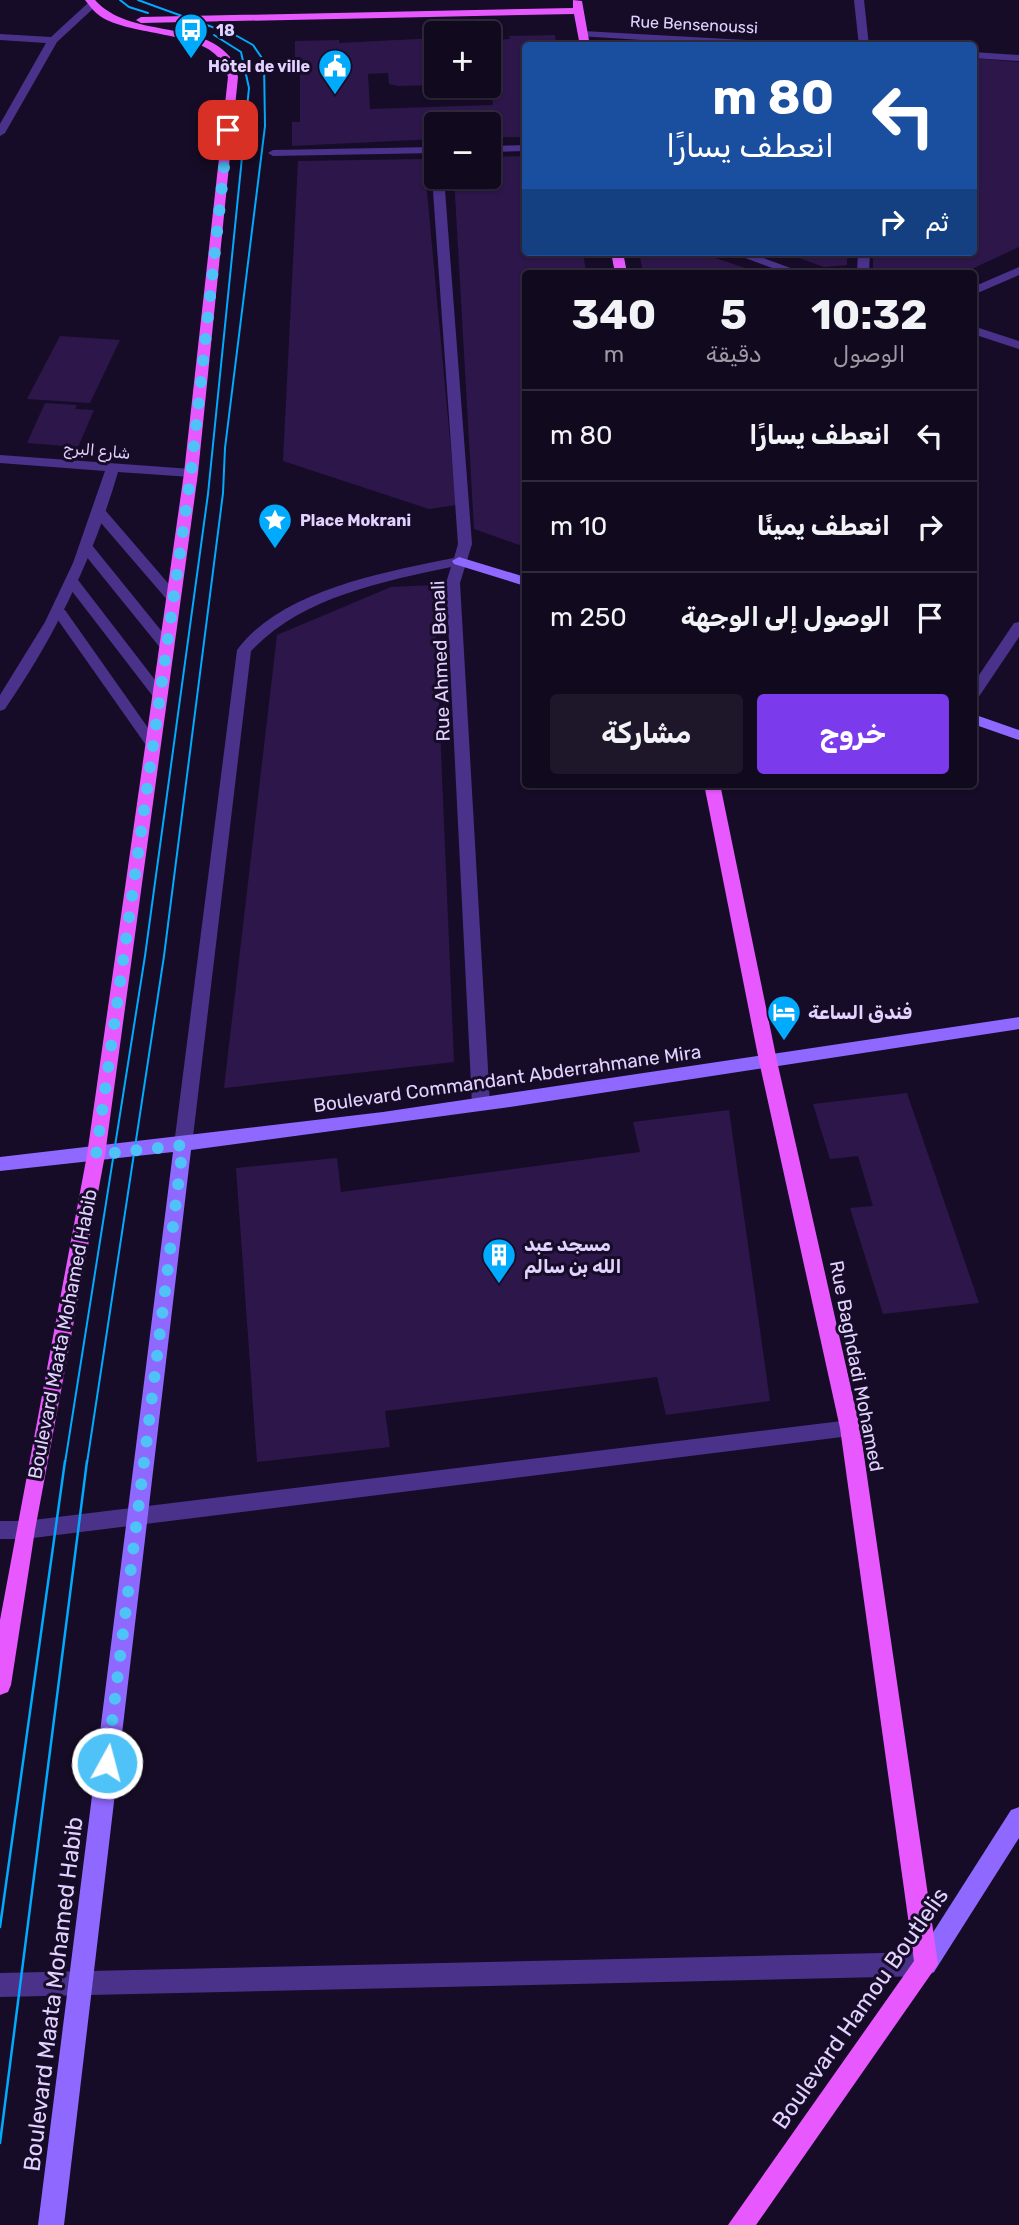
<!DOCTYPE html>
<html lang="ar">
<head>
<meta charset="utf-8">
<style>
	body { margin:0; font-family:Rubik,Cairo,sans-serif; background:#1e172a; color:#f1f3f6; direction:rtl; height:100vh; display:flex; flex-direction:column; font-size:26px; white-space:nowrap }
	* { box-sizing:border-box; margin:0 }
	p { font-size:23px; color:#9c9aa4 }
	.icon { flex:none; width:38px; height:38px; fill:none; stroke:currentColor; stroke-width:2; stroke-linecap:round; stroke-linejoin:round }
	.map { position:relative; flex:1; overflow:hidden; direction:ltr }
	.side { position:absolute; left:522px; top:270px; width:455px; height:518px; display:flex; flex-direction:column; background:#11091d; border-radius:7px; box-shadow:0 2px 5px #0004,0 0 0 2px #302a3b; direction:rtl }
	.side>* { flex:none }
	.top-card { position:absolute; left:522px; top:42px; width:455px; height:214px; border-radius:7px; box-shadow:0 2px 5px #0004,0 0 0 2px #302a3b; direction:rtl; background:#1a4fa0; color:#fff; overflow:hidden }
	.buttons { position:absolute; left:424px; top:21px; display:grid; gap:14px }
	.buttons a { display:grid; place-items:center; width:77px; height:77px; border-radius:7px; background:#11091d; box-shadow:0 2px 5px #0004,0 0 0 2px #302a3b; font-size:35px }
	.pin { position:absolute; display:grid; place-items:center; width:60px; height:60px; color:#fff; margin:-30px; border-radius:14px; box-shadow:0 4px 10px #0006 }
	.me { position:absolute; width:77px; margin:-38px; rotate:7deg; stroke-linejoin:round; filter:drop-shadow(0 0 5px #0008) }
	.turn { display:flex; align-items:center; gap:24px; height:147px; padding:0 28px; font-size:32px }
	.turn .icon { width:91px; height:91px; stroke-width:2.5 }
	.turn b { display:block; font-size:49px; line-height:60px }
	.then { display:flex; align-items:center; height:66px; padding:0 28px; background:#0003; gap:14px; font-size:26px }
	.eta { display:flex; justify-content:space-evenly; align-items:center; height:119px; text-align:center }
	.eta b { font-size:42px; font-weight:700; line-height:49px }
	.action { display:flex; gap:14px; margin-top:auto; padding:14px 28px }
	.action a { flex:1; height:80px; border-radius:7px; background:#7c3aed; color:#fff; font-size:28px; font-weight:700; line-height:80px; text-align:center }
	.action a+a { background:#1e172a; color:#f1f3f6 }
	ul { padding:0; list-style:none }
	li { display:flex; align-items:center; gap:21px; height:91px; padding:0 28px; border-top:2px solid #302a3b }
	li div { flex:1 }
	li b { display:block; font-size:26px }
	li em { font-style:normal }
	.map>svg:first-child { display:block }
</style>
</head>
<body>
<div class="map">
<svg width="1019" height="2225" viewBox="0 0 1019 2225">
	<rect width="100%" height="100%" fill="#170c27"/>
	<!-- building -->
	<g fill="#2d164a">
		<polygon points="555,35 556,46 525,46 525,140 522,137 488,137 488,124 436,124 436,139 292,146 292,122 300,122 300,62 295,62 295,41 339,40 339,43 436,38 436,85 398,86 389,84 388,73 368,74 370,109 493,105 488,70 488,40 510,39 509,36"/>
		<polygon points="629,40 690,43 690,46 614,46"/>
		<polygon points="973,58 1019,62 1019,247 963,273 873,273 873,252 973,252"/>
		<polygon points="525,156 525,252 583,252 586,273 525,273 525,547 474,529 454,177 488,177 488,157"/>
		<polygon points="424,159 456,505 429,509 283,461 298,161"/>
		<polygon points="639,252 698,252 760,273 643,273"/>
		<polygon points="782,252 847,252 847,265 824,267"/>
		<polygon points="60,336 120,340 90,403 27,399"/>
		<polygon points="45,403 77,405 75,409 94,410 78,447 27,443"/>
		<polygon points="434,585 454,1062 224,1088 277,635 391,587"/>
		<polygon points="907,1093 979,1303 883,1314 850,1208 873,1206 858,1156 830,1159 813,1104"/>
		<polygon points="729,1110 770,1401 666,1415 657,1377 385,1411 390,1447 257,1462 236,1168 337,1158 341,1192 640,1152 633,1122"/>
	</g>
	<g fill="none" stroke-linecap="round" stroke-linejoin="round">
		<!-- lane -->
		<g fill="#4a328b" fill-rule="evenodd">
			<polygon points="100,509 105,510 179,596 179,602 169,602 95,516 95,510"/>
			<polygon points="86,543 91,544 172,644 172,650 162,650 81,550 81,544"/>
			<polygon points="73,579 78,580 165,693 167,696 165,699 155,699 68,586 68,580"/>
			<polygon points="60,609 65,610 158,742 160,745 158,748 148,748 53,613"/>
		</g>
		<!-- street -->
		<g fill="#4a328b" fill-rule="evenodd">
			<polygon points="854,0 864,0 869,46 859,46"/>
			<polygon points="88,3 97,5 57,42 5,133 0,136 0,124 46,43 0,40 0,34 51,37"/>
			<polygon points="583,31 802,43 807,46 737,46 579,36 579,32"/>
			<polygon points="973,52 1019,55 1019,61 973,58"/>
			<polygon points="525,145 525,151 488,152 488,146"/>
			<polygon points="436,147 436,153 273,156 268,153 273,150"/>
			<path d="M436,174V177H444L472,544L460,583L490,1104L487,1109H475L472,1104L446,583L451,567C381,582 302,597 251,651L192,1145L189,1150H177L174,1145L237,650C281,590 385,572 454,558L458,544L432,177Z"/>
			<polygon points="729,252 747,252 804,273 786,273"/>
			<polygon points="858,252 870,252 869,273 857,273"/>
			<polygon points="1019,267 1019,275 973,295 973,287"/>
			<polygon points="973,326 1019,341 1019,349 973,334"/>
			<path d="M0,455L191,469L198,473L191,477L118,472C93,558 56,635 5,709L0,711V695L45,622L73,563L105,471L0,463Z"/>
			<polygon points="1019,622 1019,637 978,698 973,700 973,684 1014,623"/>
			<polygon points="850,1420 857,1422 860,1428 857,1434 850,1436 25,1539 0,1539 0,1521 25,1521"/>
			<polygon points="926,1952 934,1956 938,1964 934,1972 926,1976 0,1997 0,1973"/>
		</g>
		<!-- secondary -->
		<g fill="#8f69ff" fill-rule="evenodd">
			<polygon points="459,557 525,577 525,586 454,564 452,561"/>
			<polygon points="973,714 1019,730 1019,740 973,724"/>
			<polygon points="1019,1017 1019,1029 510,1107 191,1150 64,2225 38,2225 173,1152 0,1171 0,1157 383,1112"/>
			<polygon points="1019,1807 1019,1838 934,1972 926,1976 918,1972 914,1964 918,1956 1011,1810"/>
		</g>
		<!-- primary -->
		<g fill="#e759ff" fill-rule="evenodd">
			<path d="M85,0H95C130,39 199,19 230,57C234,62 236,71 238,77L198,473L105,1155L35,1530L11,1685L8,1692L0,1695V1620L87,1155L184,473L228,77C226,72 225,66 222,62C202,30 131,37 100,16C94,12 89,5 85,0Z"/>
			<polygon points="573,0 582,1 590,46 580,46 574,14 141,23 136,20 141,17 573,8"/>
			<polygon points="611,252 623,252 627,273 615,273"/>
			<polygon points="704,784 720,784 777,1061 860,1428 938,1964 756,2225 728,2225 914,1961 840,1428 759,1061"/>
		</g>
		<!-- tram-far1 -->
		<g stroke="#00aafd" stroke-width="2">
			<polyline points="120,0 129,7 148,13"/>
			<polyline points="65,1463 145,956 208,494 249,88 241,52 214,35"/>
			<polyline points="87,1463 164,956 223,493 225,448 265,126 264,61 253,45 237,36 138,0"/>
		</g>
		<!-- tram -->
		<g stroke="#00aafd" stroke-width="2.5">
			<polyline points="0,1927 65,1461"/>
			<polyline points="0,2143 87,1461"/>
		</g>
	</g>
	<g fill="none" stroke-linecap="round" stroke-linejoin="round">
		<!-- route -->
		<polyline stroke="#4fc3f7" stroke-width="12" stroke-dasharray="0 21.6" points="107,1763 183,1145 96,1155 191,473 228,130"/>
	</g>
	<!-- icons -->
	<defs>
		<g id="bus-pin" transform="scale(1.75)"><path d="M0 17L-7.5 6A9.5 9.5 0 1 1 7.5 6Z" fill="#00aafd" stroke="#170c27"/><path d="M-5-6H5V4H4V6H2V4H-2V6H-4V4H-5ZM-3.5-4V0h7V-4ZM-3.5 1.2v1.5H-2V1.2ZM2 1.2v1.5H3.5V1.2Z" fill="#fff"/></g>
		<g id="civic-pin" transform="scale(1.75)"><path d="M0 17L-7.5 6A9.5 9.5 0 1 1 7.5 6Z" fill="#00aafd" stroke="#170c27"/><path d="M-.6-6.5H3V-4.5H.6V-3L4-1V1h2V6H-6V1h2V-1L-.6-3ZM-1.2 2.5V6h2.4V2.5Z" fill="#fff"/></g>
		<g id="sight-pin" transform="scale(1.75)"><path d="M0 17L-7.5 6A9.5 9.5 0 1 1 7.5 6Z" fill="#00aafd" stroke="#170c27"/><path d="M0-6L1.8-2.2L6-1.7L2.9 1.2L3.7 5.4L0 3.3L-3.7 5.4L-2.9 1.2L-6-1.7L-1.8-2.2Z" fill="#fff"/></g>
		<g id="hotel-pin" transform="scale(1.75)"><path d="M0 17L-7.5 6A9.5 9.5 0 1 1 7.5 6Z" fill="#00aafd" stroke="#170c27"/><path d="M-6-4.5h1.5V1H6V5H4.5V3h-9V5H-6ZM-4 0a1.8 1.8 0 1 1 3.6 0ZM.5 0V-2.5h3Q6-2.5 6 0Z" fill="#fff"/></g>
		<g id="building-pin" transform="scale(1.75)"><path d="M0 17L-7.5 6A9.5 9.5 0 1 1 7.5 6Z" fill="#00aafd" stroke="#170c27"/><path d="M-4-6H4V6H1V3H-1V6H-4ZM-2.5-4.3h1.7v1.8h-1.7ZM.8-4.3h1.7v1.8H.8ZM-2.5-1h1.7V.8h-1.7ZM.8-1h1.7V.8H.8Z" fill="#fff"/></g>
	</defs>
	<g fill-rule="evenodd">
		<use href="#bus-pin" x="191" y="30"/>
		<use href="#civic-pin" x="335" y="66"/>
		<use href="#sight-pin" x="275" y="520"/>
		<use href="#hotel-pin" x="784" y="1012"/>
		<use href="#building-pin" x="499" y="1255"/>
	</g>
	<g text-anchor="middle" stroke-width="6" stroke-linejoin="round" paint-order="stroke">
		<!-- far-street labels -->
		<g font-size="16" fill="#e2d2ff" stroke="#170c27">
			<text transform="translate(694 24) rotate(3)" y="6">Rue Bensenoussi</text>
			<text transform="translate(97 450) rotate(5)" y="6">شارع البرج</text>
		</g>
		<!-- far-poi labels -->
		<g font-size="16" font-weight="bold" fill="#e2d2ff" stroke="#170c27" text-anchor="start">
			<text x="216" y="36">18</text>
			<text x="310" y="72" text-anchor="end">Hôtel de ville</text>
			<text x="300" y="526">Place Mokrani</text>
		</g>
		<!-- street labels -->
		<g font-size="19" fill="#e2d2ff" stroke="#170c27">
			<text transform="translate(440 661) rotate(-92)" y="7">Rue Ahmed Benali</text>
			<text transform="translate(507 1078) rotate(-8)" y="7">Boulevard Commandant Abderrahmane Mira</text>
			<text transform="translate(62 1334) rotate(-79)" y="7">Boulevard Maata Mohamed Habib</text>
			<text transform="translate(857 1366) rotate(79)" y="7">Rue Baghdadi Mohamed</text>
		</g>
		<!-- poi labels -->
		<g font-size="19" font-weight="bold" fill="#e2d2ff" stroke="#170c27" text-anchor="start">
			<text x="808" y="1019">فندق الساعة</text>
			<text x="524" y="1251">مسجد عبد<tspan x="524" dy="22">الله بن سالم</tspan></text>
		</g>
		<!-- near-street labels -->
		<g font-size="23" fill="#e2d2ff" stroke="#170c27">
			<text transform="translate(53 1994) rotate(-83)" y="8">Boulevard Maata Mohamed Habib</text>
			<text transform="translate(860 2008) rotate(-55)" y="8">Boulevard Hamou Boutlelis</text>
		</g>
	</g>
</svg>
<div class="buttons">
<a>+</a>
<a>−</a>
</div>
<div class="pin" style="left:228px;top:130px;background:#d93025"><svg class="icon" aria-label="arrive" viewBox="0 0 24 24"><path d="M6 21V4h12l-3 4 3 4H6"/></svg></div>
<svg class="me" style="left:107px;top:1763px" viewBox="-20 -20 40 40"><circle r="17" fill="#4fc3f7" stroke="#fff" stroke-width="3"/><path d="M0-11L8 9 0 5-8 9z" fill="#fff"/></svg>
<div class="top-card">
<div class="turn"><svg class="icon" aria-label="left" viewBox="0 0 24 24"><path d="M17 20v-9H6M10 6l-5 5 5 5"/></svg><div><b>80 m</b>انعطف يسارًا</div></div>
<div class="then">ثم<svg class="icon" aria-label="right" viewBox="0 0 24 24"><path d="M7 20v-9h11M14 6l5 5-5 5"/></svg></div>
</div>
<section class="side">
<div class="eta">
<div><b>10:32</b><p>الوصول</p></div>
<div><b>5</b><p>دقيقة</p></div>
<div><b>340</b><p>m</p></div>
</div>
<ul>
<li><svg class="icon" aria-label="left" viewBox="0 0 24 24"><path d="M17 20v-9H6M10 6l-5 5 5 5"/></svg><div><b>انعطف يسارًا</b></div><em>80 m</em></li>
<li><svg class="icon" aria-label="right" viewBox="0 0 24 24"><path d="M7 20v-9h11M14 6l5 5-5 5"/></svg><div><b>انعطف يمينًا</b></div><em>10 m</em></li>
<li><svg class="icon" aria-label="arrive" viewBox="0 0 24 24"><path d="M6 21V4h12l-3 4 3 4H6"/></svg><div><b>الوصول إلى الوجهة</b></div><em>250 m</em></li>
</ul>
<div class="action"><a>خروج</a><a>مشاركة</a></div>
</section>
</div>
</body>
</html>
